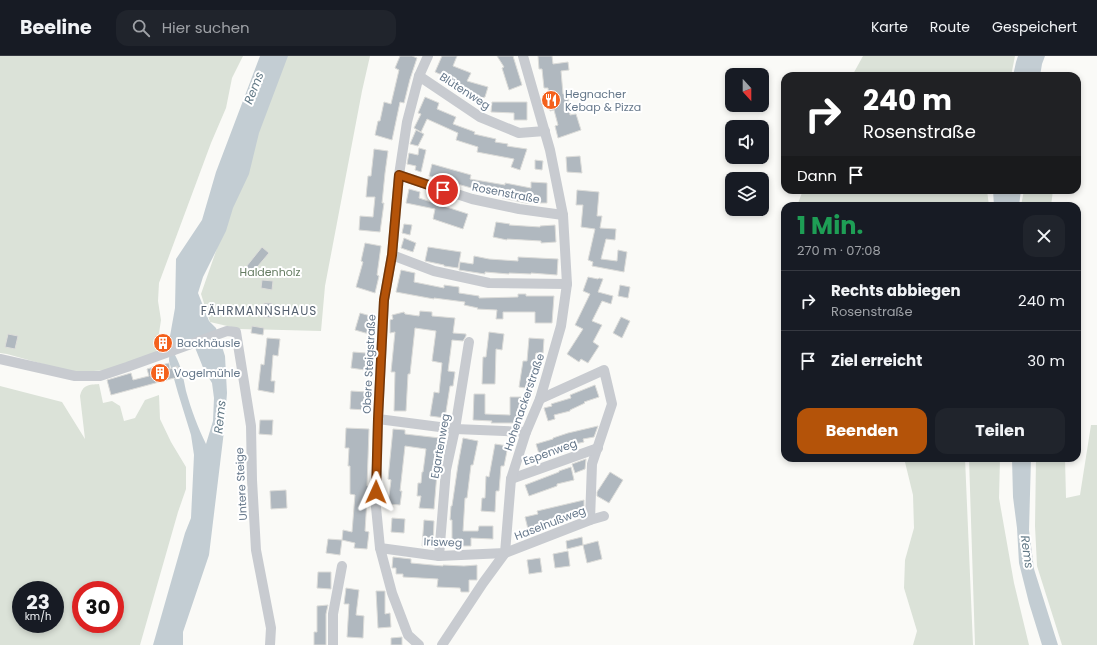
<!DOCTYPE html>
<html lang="de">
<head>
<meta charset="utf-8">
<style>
	body { margin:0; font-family:Poppins,sans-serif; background:#20242c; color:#f1f3f6; height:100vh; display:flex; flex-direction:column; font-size:15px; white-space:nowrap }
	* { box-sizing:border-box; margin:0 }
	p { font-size:13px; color:#9ea1a6 }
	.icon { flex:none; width:22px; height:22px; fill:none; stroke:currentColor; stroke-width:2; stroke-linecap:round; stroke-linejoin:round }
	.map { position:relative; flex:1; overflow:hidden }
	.drawer { position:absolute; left:781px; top:146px; width:300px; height:260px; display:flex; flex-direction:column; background:#171b24; border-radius:12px; box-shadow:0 2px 6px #0003 }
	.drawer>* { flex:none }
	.top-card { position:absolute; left:781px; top:16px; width:300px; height:122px; border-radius:12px; box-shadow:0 2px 6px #0003; background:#202124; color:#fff; overflow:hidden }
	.needle { width:26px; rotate:159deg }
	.tools { position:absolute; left:725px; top:12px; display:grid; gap:8px }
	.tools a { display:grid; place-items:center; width:44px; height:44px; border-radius:8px; background:#171b24; box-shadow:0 2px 6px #0003; font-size:20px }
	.speed { position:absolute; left:12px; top:525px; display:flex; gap:8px; font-size:20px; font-weight:700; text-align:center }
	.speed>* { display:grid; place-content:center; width:52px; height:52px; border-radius:50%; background:#171b24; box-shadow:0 2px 6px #0003; line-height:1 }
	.speed small { font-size:10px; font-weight:400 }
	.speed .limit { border:6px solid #d22; background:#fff; color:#111 }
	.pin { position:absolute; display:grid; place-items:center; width:34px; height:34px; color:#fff; margin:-17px; border:2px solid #fff; border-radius:50%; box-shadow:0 1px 4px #0007 }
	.me { position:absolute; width:44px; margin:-22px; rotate:1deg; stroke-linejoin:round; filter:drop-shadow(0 0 3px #0008) }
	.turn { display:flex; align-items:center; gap:14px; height:84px; padding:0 16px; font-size:18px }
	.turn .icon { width:52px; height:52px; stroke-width:2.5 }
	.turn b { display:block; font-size:28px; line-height:34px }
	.then { display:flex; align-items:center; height:38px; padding:0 16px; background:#0003; gap:8px; font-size:15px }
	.round { display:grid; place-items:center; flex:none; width:42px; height:42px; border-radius:12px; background:#20242c }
	.overview { display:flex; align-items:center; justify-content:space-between; height:68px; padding:0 16px }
	h1 { font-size:24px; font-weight:700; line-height:30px; color:#1e9e55 }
	.action { display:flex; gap:8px; margin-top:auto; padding:8px 16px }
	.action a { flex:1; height:46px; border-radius:12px; background:#b45309; color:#fff; font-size:16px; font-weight:700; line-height:46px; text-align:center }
	.action a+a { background:#20242c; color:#f1f3f6 }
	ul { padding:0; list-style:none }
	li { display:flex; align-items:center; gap:12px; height:60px; padding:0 16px; border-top:1px solid #363941 }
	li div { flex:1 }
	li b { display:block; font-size:15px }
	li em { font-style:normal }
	header { display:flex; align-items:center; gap:24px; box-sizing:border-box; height:56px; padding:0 20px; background:#171b24; border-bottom:1px solid #363941 }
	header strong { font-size:19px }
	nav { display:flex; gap:22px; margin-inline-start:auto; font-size:14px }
	.search { width:280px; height:36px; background:#20242c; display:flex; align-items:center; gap:10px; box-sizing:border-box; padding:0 14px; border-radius:12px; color:#9ea1a6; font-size:15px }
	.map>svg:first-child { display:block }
</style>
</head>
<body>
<header>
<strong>Beeline</strong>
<div class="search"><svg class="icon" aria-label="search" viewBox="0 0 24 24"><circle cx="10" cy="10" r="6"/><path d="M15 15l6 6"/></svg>Hier suchen</div>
<nav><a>Karte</a><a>Route</a><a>Gespeichert</a></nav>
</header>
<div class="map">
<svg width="1097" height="589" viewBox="0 0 1097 589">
	<rect width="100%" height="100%" fill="#fafaf7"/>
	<!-- green -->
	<g fill="#dbe2d8" fill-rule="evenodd">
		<polygon points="0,0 243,0 232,22 226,52 211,87 159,227 158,245 161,264 156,297 113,314 74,316 68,315 7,298 0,297"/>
		<polygon points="282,0 370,0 362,35 325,230 321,275 240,273 210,266 201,238 238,132"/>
		<polygon points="863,0 1015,0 1011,20 852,20"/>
		<polygon points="803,134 987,134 989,150 797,150"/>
		<polygon points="1024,134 1053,134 1051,150 1021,150"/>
		<path d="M99,328L103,347L112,345L120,350L124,365L135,362L145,344L159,339L160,363L171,386L186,411V433L178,456L140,589H0V330L62,346L85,383L80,340C83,328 89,329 99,328ZM21,534H55V568H21ZM81,534H115V568H81Z"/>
		<polygon points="1091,369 1097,369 1097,589 1062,589 1037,510 1035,470 1036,402 1065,402 1066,442 1080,439"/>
		<polygon points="904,402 965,402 973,589 913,589 917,575 904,532 905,504 914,472 913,439"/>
		<polygon points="969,402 1000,402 999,442 1014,527 1029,589 975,589"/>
	</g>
	<!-- water -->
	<g fill="#c3cdd3" fill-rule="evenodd">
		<path d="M260,0H288L259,77L249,118L233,152L226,175L203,221L198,237L209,265L216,272L225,300L227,337L224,375L209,499L183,576V589H153L185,477L191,462L194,399L191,379L178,337L169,305L170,280L175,252L176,203L202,164L216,116ZM192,284L204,314L212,327L214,342L213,365L206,388C198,372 191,353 186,335C183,321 182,312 175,299Z"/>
		<polygon points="1018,0 1045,0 1042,8 1040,20 1013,20 1016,6"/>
		<polygon points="993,134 1021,134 1019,150 994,150"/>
		<polygon points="1012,402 1031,402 1029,474 1034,513 1058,589 1042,589 1029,547 1019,507 1017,472 1013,441"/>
	</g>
	<!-- building -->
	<g fill="#b0b8bf" stroke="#dcdcd9">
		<polygon points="400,0 412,0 417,2 410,23 404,47 400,46 392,84 375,79 378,65 380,65 384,46 391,48 399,14 395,12"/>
		<polygon points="442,0 457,0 453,10 471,17 467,25 488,31 485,41 476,44 470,42 472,36 452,28 454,24 435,16"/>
		<polygon points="497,0 513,0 522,29 509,34 502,12 504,11"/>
		<polygon points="538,0 552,0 553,8 568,6 569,14 561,15 563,38 568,38 570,59 576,58 581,74 558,82 555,70 558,69 554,54 550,55 548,32 544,32 542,13 539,13"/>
		<polygon points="425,41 439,47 437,53 456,61 453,68 475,76 474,78 496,83 495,86 508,88 507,90 527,93 520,114 511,111 514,103 477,96 478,91 456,84 458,77 427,63 421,76 414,72 421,58 418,57"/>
		<polygon points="492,46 527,46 527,64 514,64 514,57 491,56"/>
		<polygon points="416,74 424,78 418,90 410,88"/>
		<polygon points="419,92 426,94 421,116 415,114 416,110 407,108 409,97 418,99"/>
		<polygon points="374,93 388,95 385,117 382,147 384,147 380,176 359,174 360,160 373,161 375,141 366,141 368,120 371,120"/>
		<polygon points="580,100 582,117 567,116 566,101"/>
		<polygon points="535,104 543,105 542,114 535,113"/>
		<polygon points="432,108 471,119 470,123 505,129 505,127 531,132 531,126 547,127 547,147 526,147 502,142 503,140 482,136 482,135 429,120"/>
		<polygon points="409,133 420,136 419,142 468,158 463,173 433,163 435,153 406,147"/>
		<polygon points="577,134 599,136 597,160 602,160 600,172 616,173 615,184 606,183 601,203 617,205 618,194 627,196 624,216 592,210 593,206 588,204 595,173 581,171 583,149 576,149"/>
		<polygon points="496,166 510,168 509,169 540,171 540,170 555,169 556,186 541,187 541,185 507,183 507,184 493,181"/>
		<polygon points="404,168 412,169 410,179 402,177"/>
		<polygon points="404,182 416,187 413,196 401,192"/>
		<polygon points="365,187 381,190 377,219 379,220 375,237 356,231 363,206 361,205"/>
		<polygon points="262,191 269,197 252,217 246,211"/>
		<polygon points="428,191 461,196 458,212 444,210 444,209 425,205"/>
		<polygon points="474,200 489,203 518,205 518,201 558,203 557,219 531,217 531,218 509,217 509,218 485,216 485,218 459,214 460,206 473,208"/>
		<polygon points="401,214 415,217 414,226 444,232 444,229 459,231 459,237 479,240 479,242 518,241 518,238 526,238 526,240 554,240 552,267 535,267 535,256 503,256 503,263 496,263 497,254 477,253 478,252 464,249 465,246 434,242 434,243 396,236"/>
		<polygon points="588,221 598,223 599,222 603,223 598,236 613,240 611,248 602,245 592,265 602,269 593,286 599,290 588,307 581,303 579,306 567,298 583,273 575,269 590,238 583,235"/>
		<polygon points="262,224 273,225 272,234 261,232"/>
		<polygon points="620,229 630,231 628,242 618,240"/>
		<polygon points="264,247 272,247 271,262 263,261"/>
		<polygon points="420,255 432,256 432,260 455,262 453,277 466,278 466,280 463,285 452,284 448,315 455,316 453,330 450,330 445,362 430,360 434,336 439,337 442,307 432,305 436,275 415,272 410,318 408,318 406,355 394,355 395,316 391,316 395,276 390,277 390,264 393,263 392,259 404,256 405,258 419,260"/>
		<polygon points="360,257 374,261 369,278 355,274"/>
		<polygon points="621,261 630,265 622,282 613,277"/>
		<polygon points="252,270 264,272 263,279 251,277"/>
		<polygon points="489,276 504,278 502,294 496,293 495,328 482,328 483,301 486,301"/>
		<polygon points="8,278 18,280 15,293 5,291"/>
		<polygon points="267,282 280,283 278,300 273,299 271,325 275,325 274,337 258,334 261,308 264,309"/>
		<polygon points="529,282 544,283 543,298 536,297 532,333 519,331 523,305 527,305"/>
		<polygon points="353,296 366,297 365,314 351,312"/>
		<polygon points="169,307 170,313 177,310 181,321 175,323 174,322 111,339 107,324 131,317 133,324 149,320 147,313"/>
		<polygon points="595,329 599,341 584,346 585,347 570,354 570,355 554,359 555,363 548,365 544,352 552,350 551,348 571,342 570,339"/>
		<polygon points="351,335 367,336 366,354 350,353"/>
		<polygon points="474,338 485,338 485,358 510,359 510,341 521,341 521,367 491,367 492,365 473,364"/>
		<polygon points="260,364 273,364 272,379 259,378"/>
		<polygon points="598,370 594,381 583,383 584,386 566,390 567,391 551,395 552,397 540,401 536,388 553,383 553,382 568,377"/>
		<polygon points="346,372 369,373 367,430 370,430 370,443 367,443 365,475 369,476 367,493 354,492 355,487 342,484 343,474 352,476 355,439 350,438 350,410 348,410 349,392 345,392"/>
		<polygon points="393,373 405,374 405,378 440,382 436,417 437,417 434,453 419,452 421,440 417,440 418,427 421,427 422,416 423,416 426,393 405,390 400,435 402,435 400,449 388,448 391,424 388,423"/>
		<polygon points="463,382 478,385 473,409 471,409 467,442 465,442 463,475 478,475 479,470 493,470 493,483 471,482 471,490 452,490 452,464 450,464 451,450 452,450 458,409"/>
		<polygon points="495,388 508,390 504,410 501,410 499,435 496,435 495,456 481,455 482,442 485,442 486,420 489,421"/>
		<polygon points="586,403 585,413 575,417 572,408"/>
		<polygon points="571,411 574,424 557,428 557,430 529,440 525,429 559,416 559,415"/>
		<polygon points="610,416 623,424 609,447 597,440 597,436"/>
		<polygon points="286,434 287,452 271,453 270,435"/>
		<polygon points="584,444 584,454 575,457 575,460 540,469 540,471 528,473 525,461 538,458 537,455"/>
		<polygon points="392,462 405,463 404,477 391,476"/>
		<polygon points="424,464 434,465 433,491 422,490"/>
		<polygon points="582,481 583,489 567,493 566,485"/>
		<polygon points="328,483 342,484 340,499 326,497"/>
		<polygon points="598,485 602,503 587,507 583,489"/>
		<polygon points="568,495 570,510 555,512 553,498"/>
		<polygon points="393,501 411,503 411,507 443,510 443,509 464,510 477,509 477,524 469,524 469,536 461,536 460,532 437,531 438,523 403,521 403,518 396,518 396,512 392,512"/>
		<polygon points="540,502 542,516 529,518 527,504"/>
		<polygon points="318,516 331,516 331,533 317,532"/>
		<polygon points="346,532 359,534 356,559 364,560 363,582 347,581 349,548 344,548"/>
		<polygon points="376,535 385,535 385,558 390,557 391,571 378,572"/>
		<polygon points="328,549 326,558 326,589 314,589 314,576 317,576 317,550"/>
		<polygon points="402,581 402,589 391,589 391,582"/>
	</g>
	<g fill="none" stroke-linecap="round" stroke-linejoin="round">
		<!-- minor -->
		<g stroke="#c8cbd0" stroke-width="10">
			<polyline points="419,20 480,61 519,77 545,75"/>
			<polyline points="399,119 472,143 519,153 563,159"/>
			<polyline points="392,199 434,215 489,227 567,228"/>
			<polyline points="0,303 75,320 100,320 127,311 227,275 236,276 251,370 252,424 256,494 271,572 270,589"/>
			<polyline points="540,343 604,314 612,348 592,408 590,464"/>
			<polyline points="378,363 455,373 526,376"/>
			<polyline points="511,423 598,392"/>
			<polyline points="380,492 439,500 505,497 590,464 604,460"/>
			<polyline points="439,500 446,414 455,373 469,286"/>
			<polyline points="333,589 333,558 342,510"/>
			<polyline points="419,589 408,579 392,537 380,492 376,451 378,363 384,244 392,199 399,119 407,66 419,20 428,0"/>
			<polyline points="442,589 483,527 505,497 511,423 526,376 540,343 561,270 567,228 563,159 550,94 523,0"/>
		</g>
	</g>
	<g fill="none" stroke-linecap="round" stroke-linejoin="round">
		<!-- route casing -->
		<g stroke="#753606" stroke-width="10">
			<polyline id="route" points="376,436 378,363 384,244 392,199 399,119 443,134"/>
		</g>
		<!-- route -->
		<use href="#route" stroke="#b45309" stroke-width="7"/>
	</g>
	<!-- icons -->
	<defs>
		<g id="restaurant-disc" transform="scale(1)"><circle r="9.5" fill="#f4611d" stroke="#fff"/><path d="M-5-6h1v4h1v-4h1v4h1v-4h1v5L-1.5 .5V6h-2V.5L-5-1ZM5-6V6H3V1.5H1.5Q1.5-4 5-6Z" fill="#fff"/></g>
		<g id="building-disc" transform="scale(1)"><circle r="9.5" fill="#f4611d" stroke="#fff"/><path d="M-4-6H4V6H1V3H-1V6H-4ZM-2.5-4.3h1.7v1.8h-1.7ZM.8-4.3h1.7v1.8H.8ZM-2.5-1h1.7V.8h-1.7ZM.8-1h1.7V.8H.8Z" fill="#fff"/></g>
	</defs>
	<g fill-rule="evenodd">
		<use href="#restaurant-disc" x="551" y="44"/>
		<use href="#building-disc" x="163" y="287"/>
		<use href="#building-disc" x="160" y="317"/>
	</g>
	<g text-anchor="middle" stroke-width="4" stroke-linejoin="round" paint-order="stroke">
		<!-- street labels -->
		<g font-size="11" fill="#66788b" stroke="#fff">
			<text transform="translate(465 35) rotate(33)" y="4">Blütenweg</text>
			<text transform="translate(506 137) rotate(11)" y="4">Rosenstraße</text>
			<text transform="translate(369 308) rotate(-87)" y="4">Obere Steigstraße</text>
			<text transform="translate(524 346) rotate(-71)" y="4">Hohenackerstraße</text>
			<text transform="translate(440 390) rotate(-80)" y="4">Egartenweg</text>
			<text transform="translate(550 396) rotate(-20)" y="4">Espenweg</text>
			<text transform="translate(241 428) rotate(-93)" y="4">Untere Steige</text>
			<text transform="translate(550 467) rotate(-21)" y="4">Haselnußweg</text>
			<text transform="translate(443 486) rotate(2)" y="4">Irisweg</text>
		</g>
		<!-- poi labels -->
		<g font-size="11" fill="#66788b" stroke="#fff" text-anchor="start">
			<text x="565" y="42">Hegnacher<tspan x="565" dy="13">Kebap &amp; Pizza</tspan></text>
			<text x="177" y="291">Backhäusle</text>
			<text x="174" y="321">Vogelmühle</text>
		</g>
		<!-- park labels -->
		<g font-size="11" fill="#657c62" stroke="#fff">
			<text x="270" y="220">Haldenholz</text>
		</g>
		<!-- water labels -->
		<g font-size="12" font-style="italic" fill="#627986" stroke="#fff">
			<text transform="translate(254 32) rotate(-68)" y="4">Rems</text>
			<text transform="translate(220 361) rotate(-84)" y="4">Rems</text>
			<text transform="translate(1027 496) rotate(82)" y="4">Rems</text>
		</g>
		<!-- neighbourhood labels -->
		<g font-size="12" letter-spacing="1" fill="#556170" stroke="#fff">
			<text x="259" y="259">FÄHRMANNSHAUS</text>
		</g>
	</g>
</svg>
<div class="tools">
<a><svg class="needle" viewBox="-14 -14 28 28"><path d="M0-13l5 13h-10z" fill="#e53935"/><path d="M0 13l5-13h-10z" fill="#9ea1a6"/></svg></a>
<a><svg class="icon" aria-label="sound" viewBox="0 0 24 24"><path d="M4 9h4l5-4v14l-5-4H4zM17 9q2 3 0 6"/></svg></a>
<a><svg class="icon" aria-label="layers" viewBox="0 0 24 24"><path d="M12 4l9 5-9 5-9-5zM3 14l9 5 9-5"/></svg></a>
</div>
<div class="speed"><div>23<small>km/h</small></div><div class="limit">30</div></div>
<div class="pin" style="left:443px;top:134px;background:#d93025"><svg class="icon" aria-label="arrive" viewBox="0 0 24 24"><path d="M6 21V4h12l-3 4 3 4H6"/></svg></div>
<svg class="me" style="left:376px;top:436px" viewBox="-20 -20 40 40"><path d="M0-17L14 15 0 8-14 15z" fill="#b45309" stroke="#fff" stroke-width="4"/></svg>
<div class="top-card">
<div class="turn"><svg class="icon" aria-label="right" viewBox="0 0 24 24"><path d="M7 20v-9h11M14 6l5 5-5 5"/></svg><div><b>240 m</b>Rosenstraße</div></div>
<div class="then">Dann<svg class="icon" aria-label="arrive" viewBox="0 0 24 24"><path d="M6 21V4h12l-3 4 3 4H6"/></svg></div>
</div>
<section class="drawer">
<div class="overview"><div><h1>1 Min.</h1><p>270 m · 07:08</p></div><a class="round"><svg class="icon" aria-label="close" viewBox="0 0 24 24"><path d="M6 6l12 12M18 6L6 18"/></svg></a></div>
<ul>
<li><svg class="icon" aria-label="right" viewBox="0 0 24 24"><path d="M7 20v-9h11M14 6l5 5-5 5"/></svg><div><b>Rechts abbiegen</b><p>Rosenstraße</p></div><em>240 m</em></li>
<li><svg class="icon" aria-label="arrive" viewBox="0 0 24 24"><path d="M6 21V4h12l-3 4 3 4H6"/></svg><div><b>Ziel erreicht</b></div><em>30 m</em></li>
</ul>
<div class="action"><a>Beenden</a><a>Teilen</a></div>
</section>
</div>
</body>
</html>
